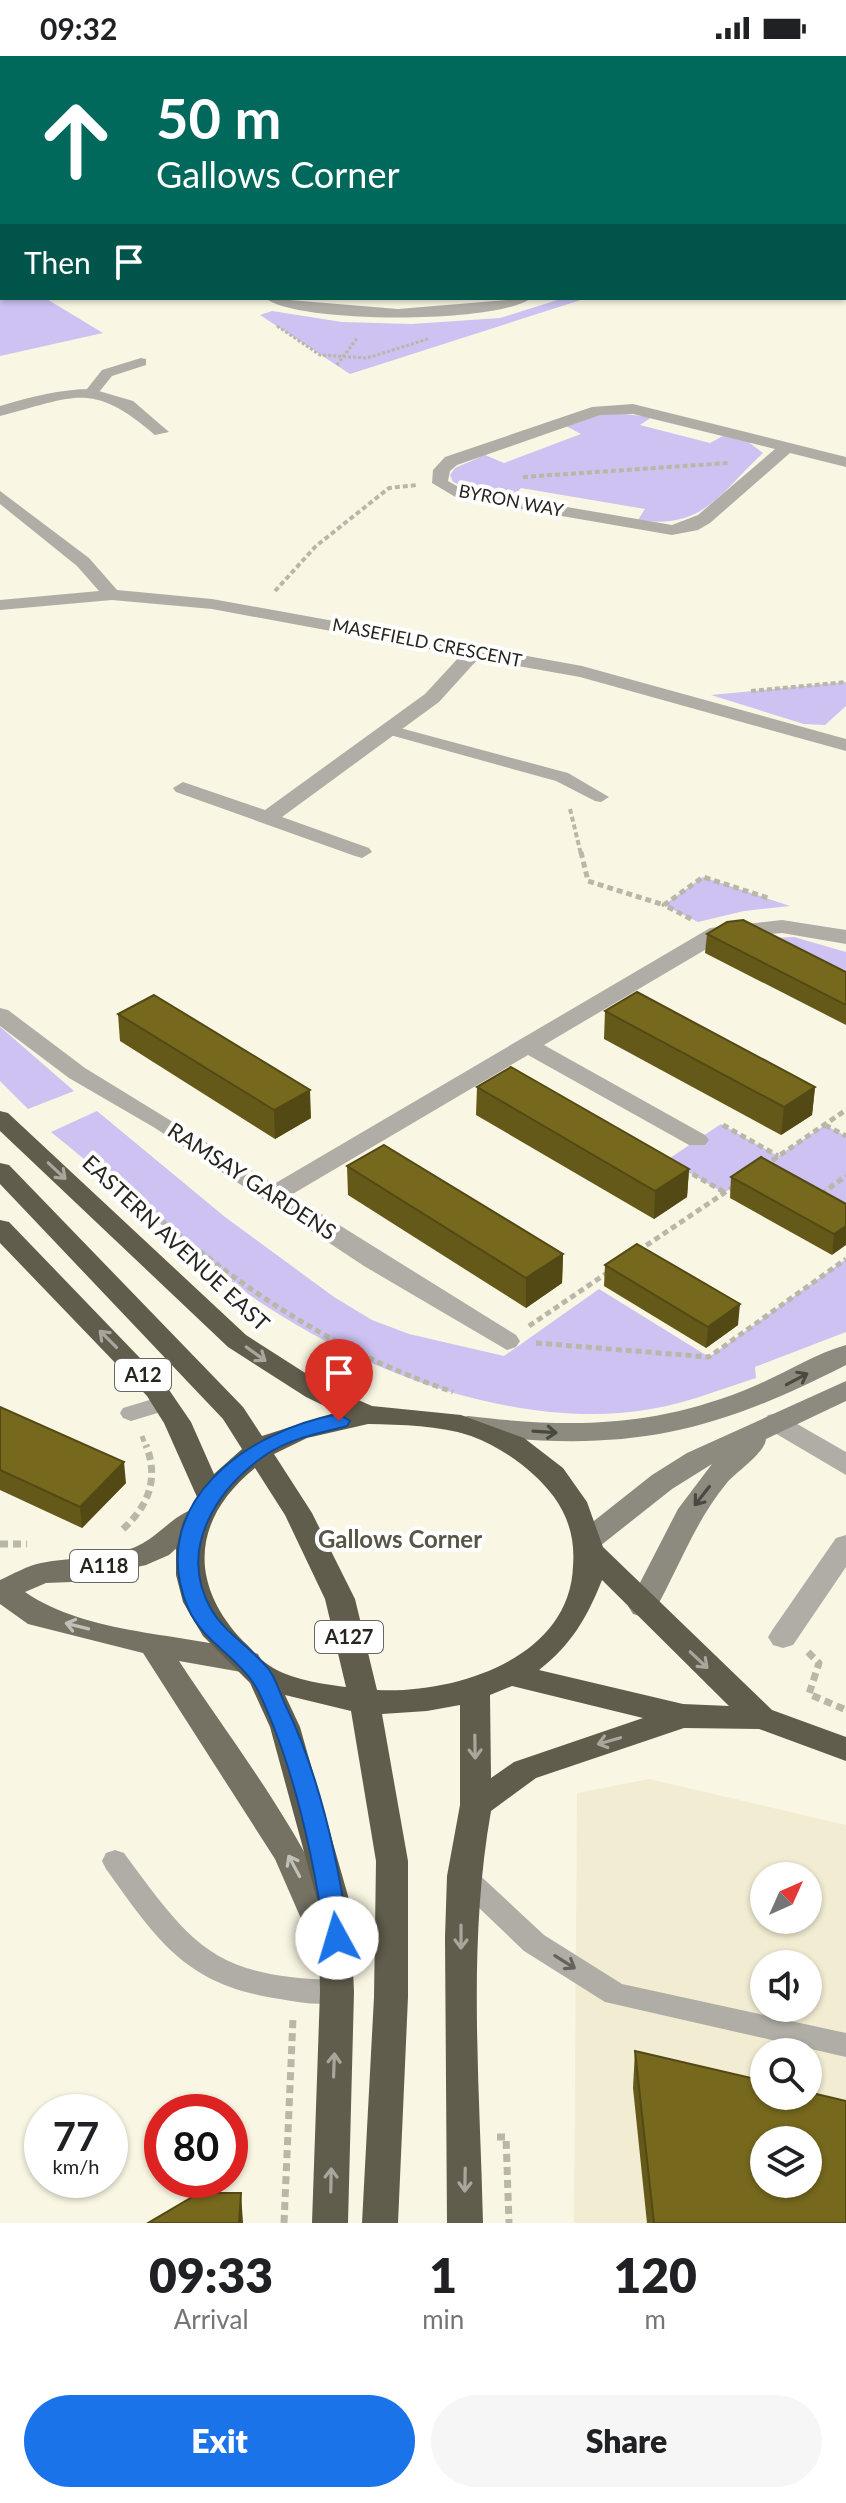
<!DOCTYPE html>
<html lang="en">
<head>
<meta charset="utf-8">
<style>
	body { margin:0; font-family:Lato,sans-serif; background:#f6f6f6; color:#202124; height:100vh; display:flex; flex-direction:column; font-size:30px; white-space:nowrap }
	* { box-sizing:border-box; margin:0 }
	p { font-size:26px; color:#757577 }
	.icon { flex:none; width:44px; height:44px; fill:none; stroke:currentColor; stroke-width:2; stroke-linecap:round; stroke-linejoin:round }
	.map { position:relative; height:2167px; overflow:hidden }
	.panel { display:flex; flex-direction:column; background:#fff; flex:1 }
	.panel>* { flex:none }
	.hud { position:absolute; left:0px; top:0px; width:846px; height:244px; box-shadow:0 2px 6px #0004; background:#00695c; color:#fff; overflow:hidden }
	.needle { width:52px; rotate:45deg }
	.tools { position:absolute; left:750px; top:1806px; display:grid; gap:16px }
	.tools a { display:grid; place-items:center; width:72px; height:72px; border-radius:50%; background:#fff; box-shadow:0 2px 6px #0004; font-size:40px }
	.speed { position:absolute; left:24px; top:2038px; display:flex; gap:16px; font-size:40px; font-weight:700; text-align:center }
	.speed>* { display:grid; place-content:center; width:104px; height:104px; border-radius:50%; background:#fff; box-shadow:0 2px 6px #0004; line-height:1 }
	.speed small { font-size:20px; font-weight:400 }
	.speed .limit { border:12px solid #d22; background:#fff; color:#111 }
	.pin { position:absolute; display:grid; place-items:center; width:68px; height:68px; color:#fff; margin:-82px -34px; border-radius:50% 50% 50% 0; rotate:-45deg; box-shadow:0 0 8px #0007 }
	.pin .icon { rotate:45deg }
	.me { position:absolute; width:88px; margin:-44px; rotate:354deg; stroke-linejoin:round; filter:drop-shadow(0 0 6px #0008) }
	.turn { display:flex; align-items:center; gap:28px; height:168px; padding:0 24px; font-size:36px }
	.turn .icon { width:104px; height:104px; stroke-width:2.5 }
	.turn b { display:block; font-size:56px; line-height:68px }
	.then { display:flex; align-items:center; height:76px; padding:0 24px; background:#0003; gap:16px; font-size:30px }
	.eta { display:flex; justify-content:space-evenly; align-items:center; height:136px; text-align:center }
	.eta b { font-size:48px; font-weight:800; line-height:56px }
	.button { display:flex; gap:16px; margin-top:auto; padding:16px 24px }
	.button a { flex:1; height:92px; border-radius:48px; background:#1a73e8; color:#fff; font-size:32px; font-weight:800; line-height:92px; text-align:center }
	.button a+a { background:#f6f6f6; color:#202124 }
	.status { display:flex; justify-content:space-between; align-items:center; height:56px; padding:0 40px; background:#fff; direction:ltr }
	.status svg { height:22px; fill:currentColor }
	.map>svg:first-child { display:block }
</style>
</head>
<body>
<div class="status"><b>09:32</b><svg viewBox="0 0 49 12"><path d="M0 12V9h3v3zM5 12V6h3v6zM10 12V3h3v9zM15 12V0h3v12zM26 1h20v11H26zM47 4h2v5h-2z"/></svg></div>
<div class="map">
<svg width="846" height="2167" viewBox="0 0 846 2167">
	<rect width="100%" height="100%" fill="#f9f6e3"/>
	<!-- built -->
	<path fill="#f1ecd2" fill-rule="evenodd" d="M649,1723L846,1769V2167H574L577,1737ZM764,1820H808V1864H764ZM764,1908H808V1952H764ZM764,1996H808V2040H764ZM764,2084H808V2128H764Z"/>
	<!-- green -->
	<g fill="#cdc2f2">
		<polygon points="0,215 2,242 45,242 103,277 0,300"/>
		<polygon points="564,242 587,242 350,318 260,259 272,255 342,266 412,268 500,262"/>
		<path d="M604,356L652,361L640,369L710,387L723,380L747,385L763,397C719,438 703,474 638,464L645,453L521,432L512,442L478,436L453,426L450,419L455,412L485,399L504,407L581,378L566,370Z"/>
		<polygon points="846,626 846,650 825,669 804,668 711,639"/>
		<polygon points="703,821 790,850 744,855 698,866 664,849"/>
		<polygon points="794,881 846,896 846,921 769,882"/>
		<polygon points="0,971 5,975 74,1035 28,1053 0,1025"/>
		<path d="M97,1055L225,1161L334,1241L372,1264L409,1278L504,1300L599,1233L709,1301L846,1203V1276L755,1311L756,1322C721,1333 687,1347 651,1353C519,1377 354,1313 247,1237C180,1188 116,1128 51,1076Z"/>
		<polygon points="721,1068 778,1100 825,1069 846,1080 846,1157 765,1109 724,1137 667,1104"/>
	</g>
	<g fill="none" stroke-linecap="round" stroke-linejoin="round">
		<!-- path-far3 -->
		<g stroke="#b9b7a8" stroke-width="3" stroke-dasharray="3 2" stroke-linecap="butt">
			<polyline points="277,270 320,299 367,302 428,283"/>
			<polyline points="337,309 358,281"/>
		</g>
		<!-- path-far2 -->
		<g stroke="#b9b7a8" stroke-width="4" stroke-dasharray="5 3" stroke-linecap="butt">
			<polyline points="523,421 728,407"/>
			<polyline points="275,535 316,490 389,432 417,429"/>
			<polyline points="751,635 846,626"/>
			<polyline points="570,753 581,798"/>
		</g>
		<!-- path-far1 -->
		<g stroke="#b9b7a8" stroke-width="5" stroke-dasharray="6 4" stroke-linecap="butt">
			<polyline points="581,796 588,825 664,849"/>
			<polyline points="691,863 664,849 703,821 771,843"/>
			<polyline points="723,1069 778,1100"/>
			<polyline points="825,1069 846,1080"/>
			<polyline points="764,1110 846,1054"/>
			<polyline points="684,1113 724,1136"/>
			<polyline points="821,1138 846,1120"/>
			<path d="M144,1159L151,1156C247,1236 334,1295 453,1336"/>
			<polyline points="638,1195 736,1129"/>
			<polyline points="529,1270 607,1217"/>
			<polyline points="536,1287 709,1301 846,1203"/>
			<polyline points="142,1380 146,1391"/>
		</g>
		<!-- path -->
		<g stroke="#b9b7a8" stroke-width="7" stroke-dasharray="8 5" stroke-linecap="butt">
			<path d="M123,1473C149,1449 159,1423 146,1389"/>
			<polyline points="0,1488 27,1488"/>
			<polyline points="808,1596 819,1607 809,1638 846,1654"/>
			<polyline points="497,2081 506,2081 509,2167"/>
			<polyline points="284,2167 293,1962"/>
		</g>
		<!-- lane -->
		<g fill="#afada6" fill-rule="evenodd">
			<polygon points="844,171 846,172 846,180 844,179"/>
			<polygon points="141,302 146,303 146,309 112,320 95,341 83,338 102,314"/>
			<polygon points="389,669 568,717 609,741 601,746 595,745 556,725 383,677 383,671"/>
			<polygon points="166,1339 174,1342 177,1347 174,1352 131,1365 123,1362 120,1357 123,1352"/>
			<path d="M115,1794L124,1797C193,1891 214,1921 337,1924L347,1928L351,1936L347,1944C326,1951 301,1947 280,1943C185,1929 158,1885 106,1813L102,1805L106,1797Z"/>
			<polygon points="463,1809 472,1812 544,1879 622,1928 846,1977 846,2001 605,1946 524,1895 454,1828 450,1820 454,1812"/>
		</g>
		<!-- street -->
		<g fill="#afada6" fill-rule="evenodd">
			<polygon points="844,32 846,33 846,41 844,40"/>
			<rect x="0" y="35" width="2" height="8"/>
			<polygon points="0,69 2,70 2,79 0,78"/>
			<polygon points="846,88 846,97 844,98 844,89"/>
			<rect x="844" y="227" width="2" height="9"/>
			<path d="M265,242L398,253L531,242C500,268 296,268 265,242Z"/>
			<path d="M92,333L133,345L169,376L155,379C91,324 75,341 0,360V350C30,341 60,333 92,333Z"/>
			<path d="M633,348L846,401V411L790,397L710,467L698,474L672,479L457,442L432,427L433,414L445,401L592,351ZM633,358L775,393L698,459L672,469L462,433L448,425L450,415L457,409L600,359Z"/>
			<polygon points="0,435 89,502 117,534 212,543 582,610 846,683 846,695 580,621 478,603 439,646 282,761 369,792 372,796 362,802 355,800 176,736 173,732 183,726 265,754 425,638 461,599 212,553 112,544 0,554 0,544 99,535 77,510 0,448"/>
			<polygon points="782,864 846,874 846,888 782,877 725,882 544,989 705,1079 709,1084 705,1089 689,1089 528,999 291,1139 516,1279 520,1285 516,1291 507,1294 364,1210 155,1072 69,1022 0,970 0,952 8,954 85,1012 274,1128 710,872"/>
			<polygon points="778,1357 846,1396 846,1419 768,1373 764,1366 768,1359"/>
			<polygon points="846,1479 846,1511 793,1589 783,1592 773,1589 768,1581 773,1573 836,1482"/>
		</g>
		<!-- secondary -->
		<g fill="#8d8b7f" fill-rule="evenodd">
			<path d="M846,1289V1309C708,1380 622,1397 468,1378L458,1376L454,1369L458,1362L468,1360C569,1372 649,1372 745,1334C779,1321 811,1299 846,1289Z"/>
			<path d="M846,1325V1345L766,1383C765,1397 737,1415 726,1428C694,1467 678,1514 653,1558L643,1561L633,1558L628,1550L678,1453L712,1408L672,1433L600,1490L590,1493L580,1490L576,1483L580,1476L652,1419L687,1397Z"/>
		</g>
		<!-- primary -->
		<path fill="#757264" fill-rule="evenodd" d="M196,1452L206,1455L210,1462L169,1499L146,1509L72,1526L46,1527L25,1536C89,1580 184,1576 258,1598L262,1606L258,1614L247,1617L179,1605C232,1686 318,1795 344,1887L340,1897L328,1900L316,1897L275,1803L143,1597L28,1568L0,1548V1524C13,1518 27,1510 41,1507C71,1501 103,1503 133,1492C157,1483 172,1459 196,1452Z"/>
		<!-- highway -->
		<path fill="#605d4d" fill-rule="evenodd" d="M0,1055L8,1057L246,1279L324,1329L372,1350L461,1359L524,1382L563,1412L587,1446L603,1491L772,1654L846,1681V1705L759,1673L684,1672L536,1722L491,1755C467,1890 480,2030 483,2167H447L445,1881L447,1820L460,1749V1649L427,1655L382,1658L408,1805V1941L398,2167H362L374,1941L376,1805L351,1655L285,1639L300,1671L350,1847L354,1936L348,2167H312L320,1936L318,1847L270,1671L250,1627L203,1580L183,1546L176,1519V1492L183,1465L197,1441L164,1367L147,1340L0,1187V1164L9,1166L165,1328L191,1366L214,1418L242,1393L223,1363L0,1128V1107L9,1109L243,1351L262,1380L337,1356L306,1341L228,1291L0,1075ZM368,1368C402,1369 439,1369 471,1380C503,1392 534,1414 554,1441C569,1462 575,1484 573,1510C570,1603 454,1638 377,1634L355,1543L312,1457L274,1398L307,1382ZM255,1412L285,1459L325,1543L346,1631C322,1628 289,1623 270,1610C260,1604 252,1593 243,1585C188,1527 192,1463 255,1412ZM602,1524L729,1650L683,1648L539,1614C571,1589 587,1562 602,1524ZM512,1630L643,1662L514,1706L491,1722L490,1639Z"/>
	</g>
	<!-- wall -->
	<g fill="#655919">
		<polygon points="662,0 846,0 846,27 844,27 844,2 666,2"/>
		<polygon points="707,878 846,916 846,969 705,897"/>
		<polygon points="605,955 815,1031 812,1059 781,1079 604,983"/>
		<polygon points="118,958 311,1062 275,1083 120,985"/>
		<polygon points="477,1031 689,1113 687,1141 654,1163 476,1059"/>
		<polygon points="347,1110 563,1198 562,1227 526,1252 348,1139"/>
		<polygon points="731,1121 846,1148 832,1199 730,1142"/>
		<polygon points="605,1209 738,1269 706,1292 604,1230"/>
		<polygon points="0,1351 126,1427 82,1472 0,1434"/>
		<polygon points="635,1995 846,2167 647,2167 633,2032"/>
	</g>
	<!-- shaded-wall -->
	<g fill="#534914">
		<polygon points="815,1031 812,1059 781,1079 784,1051"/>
		<polygon points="310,1034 311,1062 275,1083 274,1054"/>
		<polygon points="689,1113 687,1141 654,1163 655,1135"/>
		<polygon points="846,1170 846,1189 832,1199 834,1178"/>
		<polygon points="563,1198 562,1227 526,1252 526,1222"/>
		<polygon points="740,1248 738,1269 706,1292 708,1271"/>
		<polygon points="124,1406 126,1427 82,1472 80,1451"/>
		<polygon points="241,2137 243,2167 239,2167"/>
	</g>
	<!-- building -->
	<g fill="#76681d" stroke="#534914" stroke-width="2" fill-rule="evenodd">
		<polygon points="324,0 507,0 510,2 327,2"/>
		<polygon points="676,0 846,0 846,20 844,20 844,2 680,2"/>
		<polygon points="743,864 846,916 846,949 707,878 727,866"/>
		<polygon points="637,936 815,1031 784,1051 605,955"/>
		<polygon points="154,939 310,1034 274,1054 118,958"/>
		<polygon points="511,1011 689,1113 655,1135 477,1031"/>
		<polygon points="384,1089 563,1198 526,1222 347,1110"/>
		<polygon points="761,1101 846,1148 846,1170 834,1178 731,1121"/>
		<polygon points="637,1188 740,1248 708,1271 605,1209"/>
		<polygon points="0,1351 124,1406 80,1451 0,1414"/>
		<path d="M635,1995L764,2025V2040H808V2036L846,2045V2167H654ZM764,2084H808V2128H764Z"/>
		<polygon points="199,2137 241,2137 239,2167 148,2167"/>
	</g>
	<!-- one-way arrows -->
	<defs><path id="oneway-shaft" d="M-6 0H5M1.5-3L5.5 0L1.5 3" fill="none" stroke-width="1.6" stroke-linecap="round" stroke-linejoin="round" transform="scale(2)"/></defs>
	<g stroke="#a8a69d">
		<use href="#oneway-shaft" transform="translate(57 1115) rotate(43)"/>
		<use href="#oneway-shaft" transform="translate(108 1283) rotate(-135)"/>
		<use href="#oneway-shaft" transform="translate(256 1298) rotate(36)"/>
		<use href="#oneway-shaft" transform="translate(699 1604) rotate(43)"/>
		<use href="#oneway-shaft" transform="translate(609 1685) rotate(164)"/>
		<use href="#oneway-shaft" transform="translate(475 1691) rotate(89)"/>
		<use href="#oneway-shaft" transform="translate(461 1881) rotate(90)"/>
		<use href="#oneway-shaft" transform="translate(334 2009) rotate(-88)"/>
		<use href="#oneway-shaft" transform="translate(331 2124) rotate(-89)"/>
		<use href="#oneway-shaft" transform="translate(465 2124) rotate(91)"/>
	</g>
	<g stroke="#4a4940">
		<use href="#oneway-shaft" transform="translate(797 1323) rotate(-28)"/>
		<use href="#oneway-shaft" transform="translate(545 1376) rotate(4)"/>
		<use href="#oneway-shaft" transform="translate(702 1440) rotate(128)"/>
	</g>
	<g stroke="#c1c0b9">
		<use href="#oneway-shaft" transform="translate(77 1570) rotate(-166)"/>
		<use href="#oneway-shaft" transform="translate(294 1810) rotate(-118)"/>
	</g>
	<use stroke="#64625b" href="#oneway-shaft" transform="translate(565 1906) rotate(32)"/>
	<!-- route -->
	<path fill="#1a73e8" stroke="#114b97" stroke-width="2" d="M339,1358L350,1365L347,1370C320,1377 291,1382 267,1398C217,1432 177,1493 211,1553C226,1579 253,1592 270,1615C276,1624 280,1637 285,1648C320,1720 338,1803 349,1882L346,1889L337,1892L328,1889L325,1882C315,1812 299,1735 273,1669C267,1655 261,1637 252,1625C233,1598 202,1584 188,1552C144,1447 249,1374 339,1358Z"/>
	<g text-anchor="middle" stroke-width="8" stroke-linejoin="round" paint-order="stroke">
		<!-- far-street labels -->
		<g font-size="18" fill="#26251e" stroke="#fff">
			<text transform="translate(511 445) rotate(11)" y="6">BYRON WAY</text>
			<text transform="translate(427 587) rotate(11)" y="6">MASEFIELD CRESCENT</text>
		</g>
		<!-- shield labels -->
		<g fill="#fff" stroke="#676662" stroke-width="2">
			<rect x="115" y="1303" width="56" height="32" rx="6"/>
			<rect x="70" y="1494" width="68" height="32" rx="6"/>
			<rect x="315" y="1565" width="68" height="32" rx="6"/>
		</g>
		<g font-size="20" font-weight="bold" fill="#26251e">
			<text x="143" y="1326">A12</text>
			<text x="104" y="1517">A118</text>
			<text x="349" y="1588">A127</text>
		</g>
		<!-- street labels -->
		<g font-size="22" fill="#26251e" stroke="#fff">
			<text transform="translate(252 1125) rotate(33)" y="8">RAMSAY GARDENS</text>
			<text transform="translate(176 1187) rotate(43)" y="8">EASTERN AVENUE EAST</text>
		</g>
		<!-- neighbourhood labels -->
		<g font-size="24" font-weight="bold" fill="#595646" stroke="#fff">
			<text x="400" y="1492">Gallows Corner</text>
		</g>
	</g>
</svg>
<div class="tools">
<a><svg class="needle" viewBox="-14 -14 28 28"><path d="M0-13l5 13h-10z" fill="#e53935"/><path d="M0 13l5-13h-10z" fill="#757577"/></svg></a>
<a><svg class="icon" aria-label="sound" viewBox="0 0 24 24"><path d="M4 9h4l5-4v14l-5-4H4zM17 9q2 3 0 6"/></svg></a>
<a><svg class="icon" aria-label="search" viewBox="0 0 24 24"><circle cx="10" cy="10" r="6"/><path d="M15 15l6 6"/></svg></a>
<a><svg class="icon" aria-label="layers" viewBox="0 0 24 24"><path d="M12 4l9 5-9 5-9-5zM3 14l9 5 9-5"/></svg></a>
</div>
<div class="speed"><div>77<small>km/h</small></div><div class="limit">80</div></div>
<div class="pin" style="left:339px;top:1365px;background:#d93025"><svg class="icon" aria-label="arrive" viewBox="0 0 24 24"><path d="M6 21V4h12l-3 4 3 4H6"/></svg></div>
<svg class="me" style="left:337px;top:1882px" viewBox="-20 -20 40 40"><circle r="19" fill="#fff"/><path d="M0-13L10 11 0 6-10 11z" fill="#1a73e8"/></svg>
<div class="hud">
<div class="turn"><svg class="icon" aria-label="ahead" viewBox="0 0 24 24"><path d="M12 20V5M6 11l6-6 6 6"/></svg><div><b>50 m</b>Gallows Corner</div></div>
<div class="then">Then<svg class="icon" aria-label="arrive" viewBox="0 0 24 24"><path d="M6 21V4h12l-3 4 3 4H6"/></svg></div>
</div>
</div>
<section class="panel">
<div class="eta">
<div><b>09:33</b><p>Arrival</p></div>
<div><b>1</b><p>min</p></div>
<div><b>120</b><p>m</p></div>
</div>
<div class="button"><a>Exit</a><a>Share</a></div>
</section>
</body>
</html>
